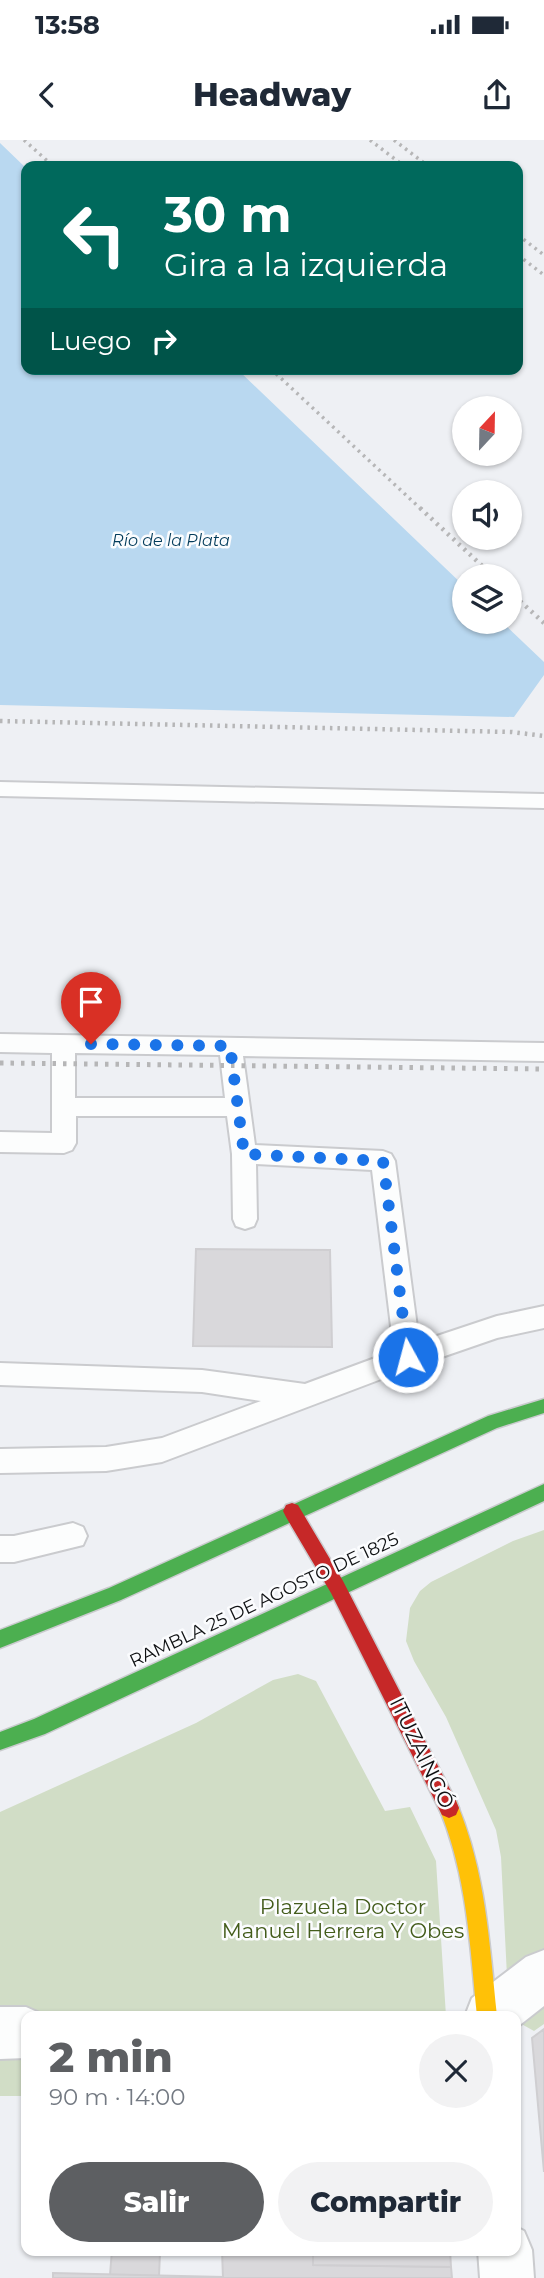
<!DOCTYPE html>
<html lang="es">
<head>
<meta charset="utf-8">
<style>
	body { margin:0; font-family:Montserrat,sans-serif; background:#f2f2f3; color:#1f2937; height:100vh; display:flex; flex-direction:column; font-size:26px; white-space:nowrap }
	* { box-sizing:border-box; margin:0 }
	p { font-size:23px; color:#747a83 }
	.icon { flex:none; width:38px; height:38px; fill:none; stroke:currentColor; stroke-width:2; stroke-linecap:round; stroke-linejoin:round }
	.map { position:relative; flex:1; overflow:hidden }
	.drawer { position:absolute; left:21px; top:1871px; width:500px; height:245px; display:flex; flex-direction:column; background:#fff; border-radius:14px; box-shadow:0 2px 5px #0004 }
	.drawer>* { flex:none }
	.top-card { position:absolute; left:21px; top:21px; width:502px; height:214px; border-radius:14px; box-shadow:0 2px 5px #0004; background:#00695c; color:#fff; overflow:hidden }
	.needle { width:46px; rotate:22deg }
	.buttons { position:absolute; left:452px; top:256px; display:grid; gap:14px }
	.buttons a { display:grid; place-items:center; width:70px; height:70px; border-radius:50%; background:#fff; box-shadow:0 2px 5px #0004; font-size:35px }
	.pin { position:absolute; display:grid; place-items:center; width:60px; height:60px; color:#fff; margin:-72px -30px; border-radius:50% 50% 50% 0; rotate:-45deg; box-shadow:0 0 7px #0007 }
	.pin .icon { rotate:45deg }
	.me { position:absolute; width:77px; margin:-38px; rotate:353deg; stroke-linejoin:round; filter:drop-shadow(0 0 5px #0008) }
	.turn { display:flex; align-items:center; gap:24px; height:147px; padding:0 28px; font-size:32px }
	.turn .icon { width:91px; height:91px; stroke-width:2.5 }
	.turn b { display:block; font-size:49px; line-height:60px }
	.then { display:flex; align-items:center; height:66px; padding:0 28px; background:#0003; gap:14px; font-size:26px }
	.round { display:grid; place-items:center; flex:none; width:74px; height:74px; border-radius:37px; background:#f2f2f3 }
	.headline { display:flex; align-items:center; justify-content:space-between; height:119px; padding:0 28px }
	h1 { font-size:42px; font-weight:800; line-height:52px; color:#5d5f62 }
	.action { display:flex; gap:14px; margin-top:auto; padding:14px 28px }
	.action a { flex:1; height:80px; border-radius:42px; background:#5d5f62; color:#fff; font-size:28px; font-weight:800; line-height:80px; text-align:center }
	.action a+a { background:#f2f2f3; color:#1f2937 }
	.status { display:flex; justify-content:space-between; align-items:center; height:49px; padding:0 35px; background:#fff; direction:ltr }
	.status svg { height:19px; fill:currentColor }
	header { display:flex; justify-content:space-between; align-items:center; height:91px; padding:0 28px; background:#fff; font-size:32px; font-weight:800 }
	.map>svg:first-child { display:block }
</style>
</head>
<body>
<div class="status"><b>13:58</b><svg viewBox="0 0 49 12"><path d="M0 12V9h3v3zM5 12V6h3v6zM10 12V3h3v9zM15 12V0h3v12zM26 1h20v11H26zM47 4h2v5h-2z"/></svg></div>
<header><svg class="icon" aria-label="back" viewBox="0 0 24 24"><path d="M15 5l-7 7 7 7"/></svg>Headway<svg class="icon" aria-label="share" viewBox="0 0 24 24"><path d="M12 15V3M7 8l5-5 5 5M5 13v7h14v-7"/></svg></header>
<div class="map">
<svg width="544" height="2138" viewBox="0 0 544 2138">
	<rect width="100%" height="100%" fill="#eef0f4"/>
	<!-- green -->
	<g fill="#d1ddc6">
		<polygon points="544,1390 544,1884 534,1891 516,1881 516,1876 509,1876 501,1717 496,1690 446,1577 414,1521 406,1501 410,1468 420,1451 431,1442 513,1401"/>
		<polygon points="298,1534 316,1541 385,1671 410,1667 436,1721 446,1876 26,1876 26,1956 0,1956 0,1672 196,1583 273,1540"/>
	</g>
	<!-- water -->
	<polygon fill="#b9d8f0" points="0,3 26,28 26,229 237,229 464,446 464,481 501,481 544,522 544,535 514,577 0,565"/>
	<!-- building -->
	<g fill="#d9d8db" stroke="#cfced1" stroke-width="2">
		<polygon points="196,1109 330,1110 332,1207 193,1206"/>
		<polygon points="544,1889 544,2032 532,1898"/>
		<polygon points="112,2110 222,2110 222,2111 160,2113 159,2136 110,2135"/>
		<polygon points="313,2110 313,2125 451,2127 452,2138 223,2138 222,2110"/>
		<polygon points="313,2110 450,2110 451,2127 313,2125"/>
		<polygon points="53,2133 223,2137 223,2138 53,2138"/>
	</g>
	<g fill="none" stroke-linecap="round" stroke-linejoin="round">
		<!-- lane casing -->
		<g stroke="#cacbce" stroke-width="4">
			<g id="lane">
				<polygon points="0,642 544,654 544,668 0,656"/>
				<path d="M0,894L544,903V921L243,916L255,1005L383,1011L391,1014L395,1021L419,1202L497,1176L544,1166V1188L497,1198L413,1227L162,1322L106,1331L0,1333V1309L106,1307L162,1298L261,1261L202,1252L0,1245V1223L202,1230L305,1244L394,1211L372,1030L256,1024L257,1079L254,1086L245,1089L236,1086L233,1079L232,1014L227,976H76V1003L72,1010L64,1013L0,1012V992L52,993V913L0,912ZM75,913L220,915L225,958H75Z"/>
				<polygon points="73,1383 83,1387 87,1396 83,1405 14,1422 0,1422 0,1396 14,1396"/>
			</g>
		</g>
		<!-- street casing -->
		<g stroke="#cacbce" stroke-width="4">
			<g id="street">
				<polygon points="544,1810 544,1866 516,1888 516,1876 465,1876 472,1858 526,1817"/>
				<polygon points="0,1867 26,1867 44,1875 26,1876 26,1918 0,1919"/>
				<polygon points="516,2087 524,2091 532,2110 534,2138 480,2138 478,2110 516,2110"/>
			</g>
		</g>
		<!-- fast casing -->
		<g stroke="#cacbce" stroke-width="3">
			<g id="fast">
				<polygon points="544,1259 544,1273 497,1288 121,1460 0,1508 0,1490 109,1448 488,1276"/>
				<polygon points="544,1344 544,1361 45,1594 0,1610 0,1592 34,1579"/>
			</g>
		</g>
		<!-- slow casing -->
		<g stroke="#cacbce" stroke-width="3">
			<path id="slow" d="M449,1658L456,1661C486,1732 489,1800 497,1876H477C470,1805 467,1735 439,1668L442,1661Z"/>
		</g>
		<!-- jam casing -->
		<g stroke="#cacbce" stroke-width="3">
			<polygon id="jam" points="292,1363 298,1365 343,1441 456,1661 459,1668 456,1675 449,1678 442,1675 331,1453 286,1377 283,1371 286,1365"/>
		</g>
		<!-- lane -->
		<use href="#lane" fill="#fcfdfd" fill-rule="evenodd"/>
		<!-- street -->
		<use href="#street" fill="#fcfdfd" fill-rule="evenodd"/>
		<!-- fast -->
		<use href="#fast" fill="#4caf50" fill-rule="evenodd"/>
		<!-- slow -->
		<use href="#slow" fill="#ffc107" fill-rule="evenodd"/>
		<!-- jam -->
		<use href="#jam" fill="#c62828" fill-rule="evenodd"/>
		<!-- rail-far2 -->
		<g stroke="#b6b6b7" stroke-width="3.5" stroke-dasharray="2.5 4.5" stroke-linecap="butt">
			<polyline points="24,0 53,26"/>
			<polyline points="370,0 404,26"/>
			<polyline points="394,0 428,26"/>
			<polyline points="518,95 544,115"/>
			<polyline points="518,115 544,135"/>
			<polyline points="271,229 422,370"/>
		</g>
		<!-- rail-far1 -->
		<g stroke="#b6b6b7" stroke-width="4.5" stroke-dasharray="2.5 5" stroke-linecap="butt">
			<polyline points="420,368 493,436"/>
			<polyline points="509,451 544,483"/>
			<polyline points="0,581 512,592 544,596"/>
		</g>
		<!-- rail -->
		<polyline stroke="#b6b6b7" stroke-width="5" stroke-dasharray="3.5 7" stroke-linecap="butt" points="0,923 544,929"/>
	</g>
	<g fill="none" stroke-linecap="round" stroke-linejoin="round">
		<!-- route -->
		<polyline stroke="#1a73e8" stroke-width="12" stroke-dasharray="0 21.6" points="91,904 230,906 244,1014 383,1021 408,1217"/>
	</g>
	<g text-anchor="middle" stroke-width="5" stroke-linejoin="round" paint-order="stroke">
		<!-- far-water labels -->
		<g font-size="16" font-style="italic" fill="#013a5a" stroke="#fbfcfe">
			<text x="171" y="406">Río de la Plata</text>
		</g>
		<!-- street labels -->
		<g font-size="18" fill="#0f1113" stroke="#fbfcfe">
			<text transform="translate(264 1460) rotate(-25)" y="6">RAMBLA 25 DE AGOSTO DE 1825</text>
		</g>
		<!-- near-street labels -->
		<g font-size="21" fill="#0f1113" stroke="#fbfcfe">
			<text transform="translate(422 1613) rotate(64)" y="7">ITUZAINGÓ</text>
		</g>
		<!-- near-park labels -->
		<g font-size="21" fill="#435c1b" stroke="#fbfcfe">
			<text x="343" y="1774">Plazuela Doctor<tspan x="343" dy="24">Manuel Herrera Y Obes</tspan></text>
		</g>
	</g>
</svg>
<div class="buttons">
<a><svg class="needle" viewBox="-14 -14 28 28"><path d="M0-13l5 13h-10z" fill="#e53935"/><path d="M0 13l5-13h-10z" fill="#747a83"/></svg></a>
<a><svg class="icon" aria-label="sound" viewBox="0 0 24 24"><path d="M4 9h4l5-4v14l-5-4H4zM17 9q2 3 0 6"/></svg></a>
<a><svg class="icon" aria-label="layers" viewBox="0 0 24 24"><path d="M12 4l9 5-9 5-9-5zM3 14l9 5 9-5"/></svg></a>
</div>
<div class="pin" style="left:91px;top:904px;background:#d93025"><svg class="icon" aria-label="arrive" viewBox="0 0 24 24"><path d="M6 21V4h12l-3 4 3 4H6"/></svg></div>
<svg class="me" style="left:408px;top:1217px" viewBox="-20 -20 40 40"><circle r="17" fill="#1a73e8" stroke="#fff" stroke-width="3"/><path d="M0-11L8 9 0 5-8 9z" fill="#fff"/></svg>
<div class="top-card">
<div class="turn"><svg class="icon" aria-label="left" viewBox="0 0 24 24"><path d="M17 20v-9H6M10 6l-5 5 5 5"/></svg><div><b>30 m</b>Gira a la izquierda</div></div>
<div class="then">Luego<svg class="icon" aria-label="right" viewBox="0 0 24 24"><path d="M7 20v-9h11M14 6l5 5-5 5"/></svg></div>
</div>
<section class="drawer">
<div class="headline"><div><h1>2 min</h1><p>90 m · 14:00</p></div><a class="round"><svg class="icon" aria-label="close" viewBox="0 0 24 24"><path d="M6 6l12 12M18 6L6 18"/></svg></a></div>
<div class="action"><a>Salir</a><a>Compartir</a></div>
</section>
</div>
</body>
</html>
